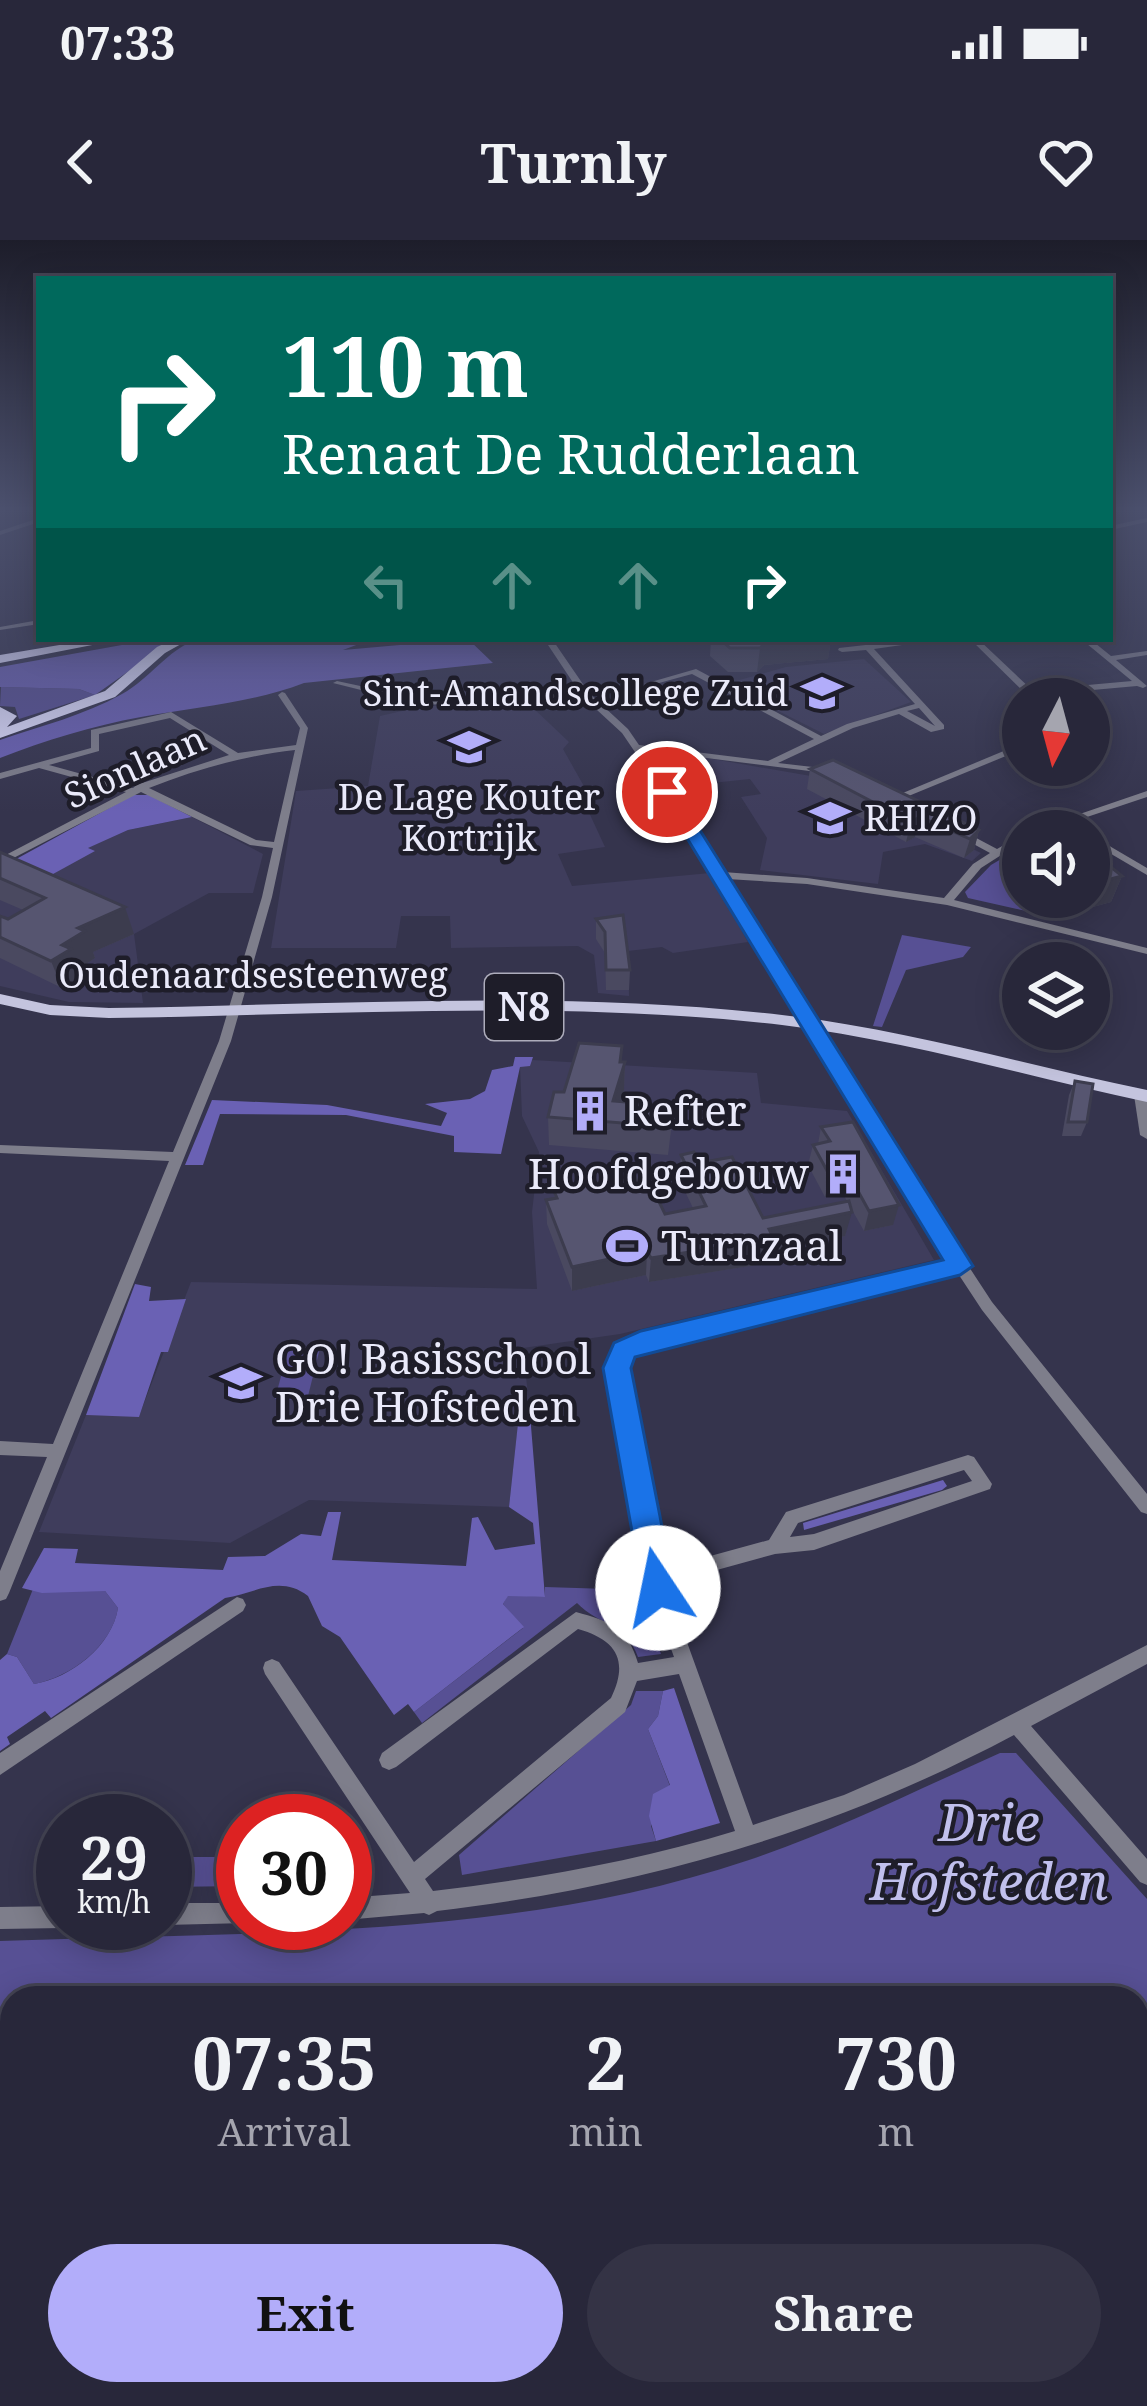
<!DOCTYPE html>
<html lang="en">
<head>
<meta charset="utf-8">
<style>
	body { margin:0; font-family:"Noto Serif",serif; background:#343345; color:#f1f3f6; height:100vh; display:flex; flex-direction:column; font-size:45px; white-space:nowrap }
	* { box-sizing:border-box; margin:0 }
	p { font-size:39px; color:#a5a5af }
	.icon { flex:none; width:66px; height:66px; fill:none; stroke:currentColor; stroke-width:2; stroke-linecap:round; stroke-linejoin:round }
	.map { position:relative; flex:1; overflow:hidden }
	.details { position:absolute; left:0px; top:1746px; width:1149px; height:420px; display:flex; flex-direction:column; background:#28273a; border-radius:36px 36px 0 0; box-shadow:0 6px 30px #0003,0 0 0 3px #444454 }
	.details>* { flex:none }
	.top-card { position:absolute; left:36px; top:36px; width:1077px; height:366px; border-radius:0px; box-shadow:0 6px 30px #0003,0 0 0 3px #444454; background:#00695c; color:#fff; overflow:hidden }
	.needle { width:78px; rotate:186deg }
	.buttons { position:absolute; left:1002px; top:438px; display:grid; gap:24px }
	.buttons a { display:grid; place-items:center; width:108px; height:108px; border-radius:50%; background:#28273a; box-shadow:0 6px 30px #0003,0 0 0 3px #444454; font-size:60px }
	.speed { position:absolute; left:36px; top:1554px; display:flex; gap:24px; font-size:60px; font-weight:700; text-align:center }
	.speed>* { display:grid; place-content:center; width:156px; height:156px; border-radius:50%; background:#28273a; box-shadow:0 6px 30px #0003,0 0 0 3px #444454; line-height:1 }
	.speed small { font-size:30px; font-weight:400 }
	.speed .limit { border:18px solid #d22; background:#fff; color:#111 }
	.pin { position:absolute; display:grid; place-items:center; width:102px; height:102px; color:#fff; margin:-51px; border:6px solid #fff; border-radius:50%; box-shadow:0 3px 12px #0007 }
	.me { position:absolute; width:132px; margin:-66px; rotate:349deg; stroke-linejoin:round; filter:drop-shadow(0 0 9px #0008) }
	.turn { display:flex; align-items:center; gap:42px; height:252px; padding:0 48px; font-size:54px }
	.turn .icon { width:156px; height:156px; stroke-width:2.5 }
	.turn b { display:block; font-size:84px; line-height:102px }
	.lanes { display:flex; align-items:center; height:114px; padding:0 48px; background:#0003; justify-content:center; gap:60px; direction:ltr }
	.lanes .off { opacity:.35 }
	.eta { display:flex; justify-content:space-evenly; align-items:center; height:204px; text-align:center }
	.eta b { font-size:72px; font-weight:700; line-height:84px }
	.primary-button { display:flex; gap:24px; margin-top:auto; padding:24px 48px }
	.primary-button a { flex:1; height:138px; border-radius:72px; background:#b2adfa; color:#111; font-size:48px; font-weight:700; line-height:138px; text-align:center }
	.primary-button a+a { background:#343345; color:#f1f3f6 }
	.status { display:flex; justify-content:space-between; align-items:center; height:84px; padding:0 60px; background:#28273a; direction:ltr }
	.status svg { height:33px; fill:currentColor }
	header { display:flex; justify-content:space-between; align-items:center; height:156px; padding:0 48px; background:#28273a; font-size:54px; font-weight:700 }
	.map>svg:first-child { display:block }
</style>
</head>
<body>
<div class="status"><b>07:33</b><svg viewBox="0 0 49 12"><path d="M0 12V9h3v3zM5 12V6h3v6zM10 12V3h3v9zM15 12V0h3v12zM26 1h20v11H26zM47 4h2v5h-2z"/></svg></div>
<header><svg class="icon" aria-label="back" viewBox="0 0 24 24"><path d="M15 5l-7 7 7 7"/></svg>Turnly<svg class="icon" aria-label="heart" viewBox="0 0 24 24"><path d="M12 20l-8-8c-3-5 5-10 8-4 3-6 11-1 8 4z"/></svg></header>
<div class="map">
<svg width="1147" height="2166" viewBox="0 0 1147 2166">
	<rect width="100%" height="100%" fill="#35344d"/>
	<!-- built -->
	<g fill="#3f3d5c">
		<polygon points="864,419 911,462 824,494 725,444 786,427"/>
		<polygon points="424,466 531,466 569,502 563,509 594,564 586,566 605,607 558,614 572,646 710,633 748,702 673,713 662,707 628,711 629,756 598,753 594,715 578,706 451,708 450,676 401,676 396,708 271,708 296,551 368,546 380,476"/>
		<polygon points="655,509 828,539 981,613 972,621 925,604 883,612 878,644 760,630 767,598 741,557 761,554 750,539 674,547 651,513"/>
		<polygon points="192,577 263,614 253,653 209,653 134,694 143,763 69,762 0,746 0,633 44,639 93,611 85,609 128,590"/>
		<polygon points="533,820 757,833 761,863 847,871 934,1020 620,1094 523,1108 530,1174 519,1175 509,1267 309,1260 230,1303 39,1292 86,1175 139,1176 191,1042 537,1049 532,972 539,912 522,876 520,826"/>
	</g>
	<!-- green -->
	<g fill="#575094">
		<polygon points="1,447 79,449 95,455 19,479 15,467 0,466"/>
		<polygon points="1023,606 1023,627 1016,630 1023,635 1023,657 1059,657 1073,672 1053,677 968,658 965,652 991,625"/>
		<polygon points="902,695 971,707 963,717 906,730 882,787 873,786"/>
		<polygon points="289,1106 320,1108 307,1160 275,1159"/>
		<path d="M545,1347L640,1350L661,1414L638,1417C626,1383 598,1385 577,1363L422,1483L414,1472L523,1388L503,1364L508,1355L545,1357Z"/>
		<path d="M33,1349L105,1351L118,1368C112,1406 71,1437 34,1444L17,1417L7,1414Z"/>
		<polygon points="636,1451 663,1451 658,1476 648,1489 670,1546 651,1586 656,1601 462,1635 459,1615 631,1465"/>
		<path d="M1000,1513H1016L1147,1659V2166H283L243,2154H1137V1758H12V2088L0,2085V1701C251,1691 507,1701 749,1620C835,1591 917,1550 1000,1513Z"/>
		<polygon points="165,1617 243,1617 243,1646 165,1647"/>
	</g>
	<!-- forest -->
	<g fill="#6a61b4">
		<polygon points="155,399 167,404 95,455 79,449 0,447 0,427"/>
		<path d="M197,399L269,404L372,399L343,410L468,399L493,423L304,443C252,463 195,467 141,477C92,486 46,500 0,518V500C41,486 85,475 122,454C151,438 166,411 197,399Z"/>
		<polygon points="133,555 149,555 192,577 128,590 88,608 95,611 44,639 9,623"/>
		<polygon points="515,817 533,817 530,826 520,827 501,914 454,912 454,896 346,875 220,874 203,925 185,925 212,860 327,865 441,886 447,873 425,864 470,859 485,851 492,830 513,826"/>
		<polygon points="135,1044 151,1047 149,1061 186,1059 168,1112 161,1112 139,1177 86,1175"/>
		<path d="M519,1174H530L545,1357L508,1356L503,1364L524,1387L414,1472L408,1464L394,1475L340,1397L322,1386L308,1356C279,1334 254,1354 225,1358L51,1478L45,1471L7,1497L10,1504L0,1511V1420L7,1414L17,1417L34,1444C71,1438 112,1406 118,1368L105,1351L42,1353L22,1348L44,1308L78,1309L75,1323L223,1330L228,1317L265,1316L301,1294L321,1296L328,1272H341L332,1320L466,1326L472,1278L478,1277L495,1310L535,1304L533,1283L509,1267Z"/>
		<polygon points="943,1240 947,1246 942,1250 804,1290 803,1283"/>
		<polygon points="674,1448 720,1583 656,1601 649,1576 653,1554 670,1545 648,1489 658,1476 663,1451"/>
		<polygon points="0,2124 12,2127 12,2154 119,2154 166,2166 0,2166"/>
	</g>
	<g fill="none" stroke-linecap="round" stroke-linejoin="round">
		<!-- minor -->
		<g fill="#7e7e8b" fill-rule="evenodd">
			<polygon points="39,278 39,282 0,295 0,291"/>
			<polygon points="1147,278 1147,282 1110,290 1110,286"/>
			<polygon points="39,380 39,384 0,390 0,387"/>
			<path d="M544,399H552L589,453L628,489L639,505L768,521L814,499L692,434L648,446L644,444L696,429L821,496L847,484L915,464L866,410L842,412L838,410L839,408L919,399H944L874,409L944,485V489L931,492L899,474L853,488L778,523L830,529L833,530V534L643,510L723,632L807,638L944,658L973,624L990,613L957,595V591H963L997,609L1023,594V601L981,628L954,660L1147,708V714L947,665L807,644L727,639L833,808L861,862L992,1062L1147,1254V1274L1141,1272L982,1070L957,1032L645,1107L626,1121L663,1329L769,1300L786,1272L968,1215L974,1217L992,1244L990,1249L814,1310L775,1314L666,1344L753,1585L844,1555L915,1524L1147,1405V1424L1031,1486L1147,1619V1645L1140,1642L1014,1495C832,1592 641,1647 437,1671L429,1675L424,1673L345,1680V1658L410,1653L265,1434L263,1428L265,1422L272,1419L279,1422L414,1622L611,1458C629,1421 617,1400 578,1389L396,1527L389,1530L382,1527L379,1520L382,1513L576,1372C609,1381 628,1388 638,1423L674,1417L649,1348L610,1119L613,1115L641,1096L951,1023L849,863L821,808L669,562L622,493L584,458L421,465L333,443L337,441L421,459L580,453ZM919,468L935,486L907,471ZM964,1230L972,1241L814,1294L790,1297L798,1283ZM679,1434L735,1591C637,1621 535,1639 433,1651L425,1639L625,1472L637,1441Z"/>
			<polygon points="970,399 978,399 1032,450 1132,441 1081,399 1090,399 1111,416 1147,411 1147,415 1116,420 1147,446 1143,448 1137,446 1037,455 1040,459 1031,459"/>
			<path d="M282,452L285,453L308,488L272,657L231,801L9,1353L6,1359L0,1361V1331L47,1217L0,1215V1201L53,1204L169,921L0,913V905L173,912L219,801L262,657L273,608L250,605L141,552L0,625V618L126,552L39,528L0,539V533L91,508V490L171,472L238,513L296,505L300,488L278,455ZM170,478L229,515L136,545L133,548L49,525L99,511V494ZM295,510L274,602L256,600L149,548C197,529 243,516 295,510Z"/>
			<polygon points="1023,503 1023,509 894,562 886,560"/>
			<polygon points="1089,505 1102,515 1102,519 1089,522 1089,516 1092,516 1089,513"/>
			<polygon points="1147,551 1147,557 1045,591 1030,591"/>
			<polygon points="1089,594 1147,628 1147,635 1089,601"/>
			<polygon points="1140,851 1144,852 1147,859 1147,899 1140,895 1134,855"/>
			<polygon points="237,1357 243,1359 246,1365 243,1371 0,1535 0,1513"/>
			<polygon points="165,1663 243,1663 243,1683 247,1683 165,1685 161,1683 165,1683"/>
			<polygon points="63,1666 63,1683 71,1683 63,1688 0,1689 0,1667"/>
		</g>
		<!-- major -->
		<path fill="#c4c4de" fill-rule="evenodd" d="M0,754L50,765L109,768C333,765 559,749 782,775C905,789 1026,825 1147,850V862C1026,836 905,800 782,785C559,759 333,775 109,778L50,775L0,764Z"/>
		<!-- highway -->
		<g fill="#e0dfff" fill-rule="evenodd">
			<polygon points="95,399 123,399 0,423 0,415"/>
			<polygon points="174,399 190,399 165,413 115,457 0,498 0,467 17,476 7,487 105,451 157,407"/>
		</g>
	</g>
	<!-- wall -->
	<g fill="#4a4960">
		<polygon points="711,399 831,399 828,419 764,425 757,432 728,432 710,416"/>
		<polygon points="810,529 979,590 974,610 964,618 915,597 906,602 807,549"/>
		<polygon points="1023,586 1047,591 1023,591 1023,619 1014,612"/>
		<polygon points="1089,609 1122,636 1111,662 1082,670 1063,657 1089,657"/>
		<polygon points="0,612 134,694 93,712 95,718 79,729 81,736 62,748 0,718 0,676 8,679 23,670 0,660"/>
		<polygon points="596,679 630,730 629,750 606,750 605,713 596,699"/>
		<polygon points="622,822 625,822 624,850 620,861 674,866 668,915 549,905 548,877 564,852"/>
		<polygon points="1075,841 1087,882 1081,896 1062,896 1069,855"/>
		<polygon points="821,887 893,985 864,991 851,968 845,996 771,1012 769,1023 649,1042 646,1035 572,1051 547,984 546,960 555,958 554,951 637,941 665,974 693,968 679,939 681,915 699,923 763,978 847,961 843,954 825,957 808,925 813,905 818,904"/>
	</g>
	<!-- shaded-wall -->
	<g fill="#3c3c4e">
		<polygon points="792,399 831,399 828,419 764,425 757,432 760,408 767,401"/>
		<polygon points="920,577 915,597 906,602 911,582"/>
		<polygon points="979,590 974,610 964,618 970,599"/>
		<polygon points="1122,636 1111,662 1082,670 1087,657 1089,657 1092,644"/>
		<polygon points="125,667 134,694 93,712 95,718 79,729 81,736 62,748 51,721 62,705 78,688"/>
		<polygon points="622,806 621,835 625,822 624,850 614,883 613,861"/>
		<polygon points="848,933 843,954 825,957 830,936"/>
		<polygon points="899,965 893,985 864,991 869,971"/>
		<polygon points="852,972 845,996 771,1012 769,1023 649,1042 651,1018 769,989"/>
		<polygon points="647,1011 646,1035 572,1051 572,1027"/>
	</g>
	<!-- building -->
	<g fill="#565570" stroke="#3c3c4e" stroke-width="3">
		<polygon points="720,399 792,399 767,401 760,408 730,408"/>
		<polygon points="833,520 979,590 970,599 920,577 911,582 810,529"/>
		<polygon points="1074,585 1082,591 1054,591"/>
		<polygon points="1023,586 1047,591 1030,591"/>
		<polygon points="1089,609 1122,636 1092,644 1089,641"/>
		<polygon points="0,612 125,667 78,688 85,691 62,705 71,709 51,721 0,697 0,676 8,679 45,658 0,638"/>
		<polygon points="623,675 630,730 606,730 605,692 596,679"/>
		<polygon points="579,803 622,806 620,822 625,822 613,861 674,866 671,887 548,877 554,852 564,852"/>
		<polygon points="1075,841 1093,844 1087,882 1068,882"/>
		<polygon points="853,882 899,965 869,971 848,933 830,936 813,905 830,901 821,887"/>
		<polygon points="694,912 699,923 732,917 763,978 849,961 852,972 769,989 774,999 651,1018 647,1011 572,1027 546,960 557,958 554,951 634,935 637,941 648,939 665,974 706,966 681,915"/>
	</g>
	<!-- sky -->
	<linearGradient id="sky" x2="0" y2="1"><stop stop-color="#1d1d2a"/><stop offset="0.47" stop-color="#4b506d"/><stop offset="1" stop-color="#4b506d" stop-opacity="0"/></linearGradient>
	<rect width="1147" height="572" fill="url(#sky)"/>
	<!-- route -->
	<polygon fill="#1a73e8" stroke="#114b97" stroke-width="3" points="667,547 676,552 973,1026 960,1035 635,1117 631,1128 674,1348 670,1359 658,1363 647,1359 642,1348 603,1128 614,1103 641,1091 943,1020 659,552"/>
	<!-- icons -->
	<defs>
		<g id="school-bare" transform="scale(3.24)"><path d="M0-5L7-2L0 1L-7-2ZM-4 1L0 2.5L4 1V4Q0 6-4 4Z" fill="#b2adfa" stroke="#1e1d29" stroke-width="2.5" paint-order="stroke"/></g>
		<g id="building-bare" transform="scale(3.24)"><path d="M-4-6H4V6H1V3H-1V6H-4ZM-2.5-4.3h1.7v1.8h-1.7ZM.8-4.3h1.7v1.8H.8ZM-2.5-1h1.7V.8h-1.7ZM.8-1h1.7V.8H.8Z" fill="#b2adfa" stroke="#1e1d29" stroke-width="2.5" paint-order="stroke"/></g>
		<g id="stadium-bare" transform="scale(3.24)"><path d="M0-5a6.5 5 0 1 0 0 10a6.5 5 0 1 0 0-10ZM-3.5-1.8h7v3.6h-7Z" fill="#b2adfa" stroke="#1e1d29" stroke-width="2.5" paint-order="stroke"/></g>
	</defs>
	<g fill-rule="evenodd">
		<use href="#school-bare" x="822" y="453"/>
		<use href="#school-bare" x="469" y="507"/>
		<use href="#school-bare" x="830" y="578"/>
		<use href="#building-bare" x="590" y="871"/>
		<use href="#building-bare" x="843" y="934"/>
		<use href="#stadium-bare" x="627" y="1006"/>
		<use href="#school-bare" x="241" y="1143"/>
	</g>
	<g text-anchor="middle" stroke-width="9" stroke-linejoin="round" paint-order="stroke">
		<!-- far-poi labels -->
		<g font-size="36" fill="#eaeafa" stroke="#1e1d29" text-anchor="end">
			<text x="788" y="466">Sint-Amandscollege Zuid</text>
			<text x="469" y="570" text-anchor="middle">De Lage Kouter<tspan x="469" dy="41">Kortrijk</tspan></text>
			<text x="864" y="591" text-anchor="start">RHIZO</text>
		</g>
		<!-- far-street labels -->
		<g font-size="36" fill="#eaeafa" stroke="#1e1d29">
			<text transform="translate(135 527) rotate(-24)" y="13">Sionlaan</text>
			<text x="253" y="748">Oudenaardsesteenweg</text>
		</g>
		<!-- shield labels -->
		<rect fill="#1e1d29" stroke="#adacbb" stroke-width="3" x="485" y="734" width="78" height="66" rx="9"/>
		<g font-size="39" font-weight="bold" fill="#eaeafa">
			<text x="524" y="781">N8</text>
		</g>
		<!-- poi labels -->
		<g font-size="42" fill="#eaeafa" stroke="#1e1d29" text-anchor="start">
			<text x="624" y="886">Refter</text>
			<text x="809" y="949" text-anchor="end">Hoofdgebouw</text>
			<text x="661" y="1021">Turnzaal</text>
			<text x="275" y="1134">GO! Basisschool<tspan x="275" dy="48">Drie Hofsteden</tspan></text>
		</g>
		<!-- near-park labels -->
		<g font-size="51" font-style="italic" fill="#c1c0ed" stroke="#1e1d29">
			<text x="989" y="1601">Drie<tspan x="989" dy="59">Hofsteden</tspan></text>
		</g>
	</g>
</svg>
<div class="buttons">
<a><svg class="needle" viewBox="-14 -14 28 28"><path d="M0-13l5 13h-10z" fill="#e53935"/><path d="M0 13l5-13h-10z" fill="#a5a5af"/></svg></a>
<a><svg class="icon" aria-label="sound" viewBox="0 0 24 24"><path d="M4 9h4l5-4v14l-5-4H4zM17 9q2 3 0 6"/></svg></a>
<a><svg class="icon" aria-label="layers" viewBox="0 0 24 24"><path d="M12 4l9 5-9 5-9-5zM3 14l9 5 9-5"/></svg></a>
</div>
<div class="speed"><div>29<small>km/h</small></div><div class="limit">30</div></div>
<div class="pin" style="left:667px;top:552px;background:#d93025"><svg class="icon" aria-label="arrive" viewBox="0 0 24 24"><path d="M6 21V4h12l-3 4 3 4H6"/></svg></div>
<svg class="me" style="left:658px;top:1348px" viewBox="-20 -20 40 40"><circle r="19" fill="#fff"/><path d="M0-13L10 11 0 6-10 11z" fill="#1a73e8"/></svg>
<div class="top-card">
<div class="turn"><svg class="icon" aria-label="right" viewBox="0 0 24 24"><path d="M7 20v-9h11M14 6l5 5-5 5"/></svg><div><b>110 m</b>Renaat De Rudderlaan</div></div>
<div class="lanes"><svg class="icon off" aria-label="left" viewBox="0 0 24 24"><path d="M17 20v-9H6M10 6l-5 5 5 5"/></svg><svg class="icon off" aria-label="ahead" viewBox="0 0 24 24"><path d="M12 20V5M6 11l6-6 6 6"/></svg><svg class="icon off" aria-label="ahead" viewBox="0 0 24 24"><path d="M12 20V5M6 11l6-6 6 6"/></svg><svg class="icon" aria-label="right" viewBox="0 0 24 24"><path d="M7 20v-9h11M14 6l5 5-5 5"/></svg></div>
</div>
<section class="details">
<div class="eta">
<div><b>07:35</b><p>Arrival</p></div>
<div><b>2</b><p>min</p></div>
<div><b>730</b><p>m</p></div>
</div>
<div class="primary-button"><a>Exit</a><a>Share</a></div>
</section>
</div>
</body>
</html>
